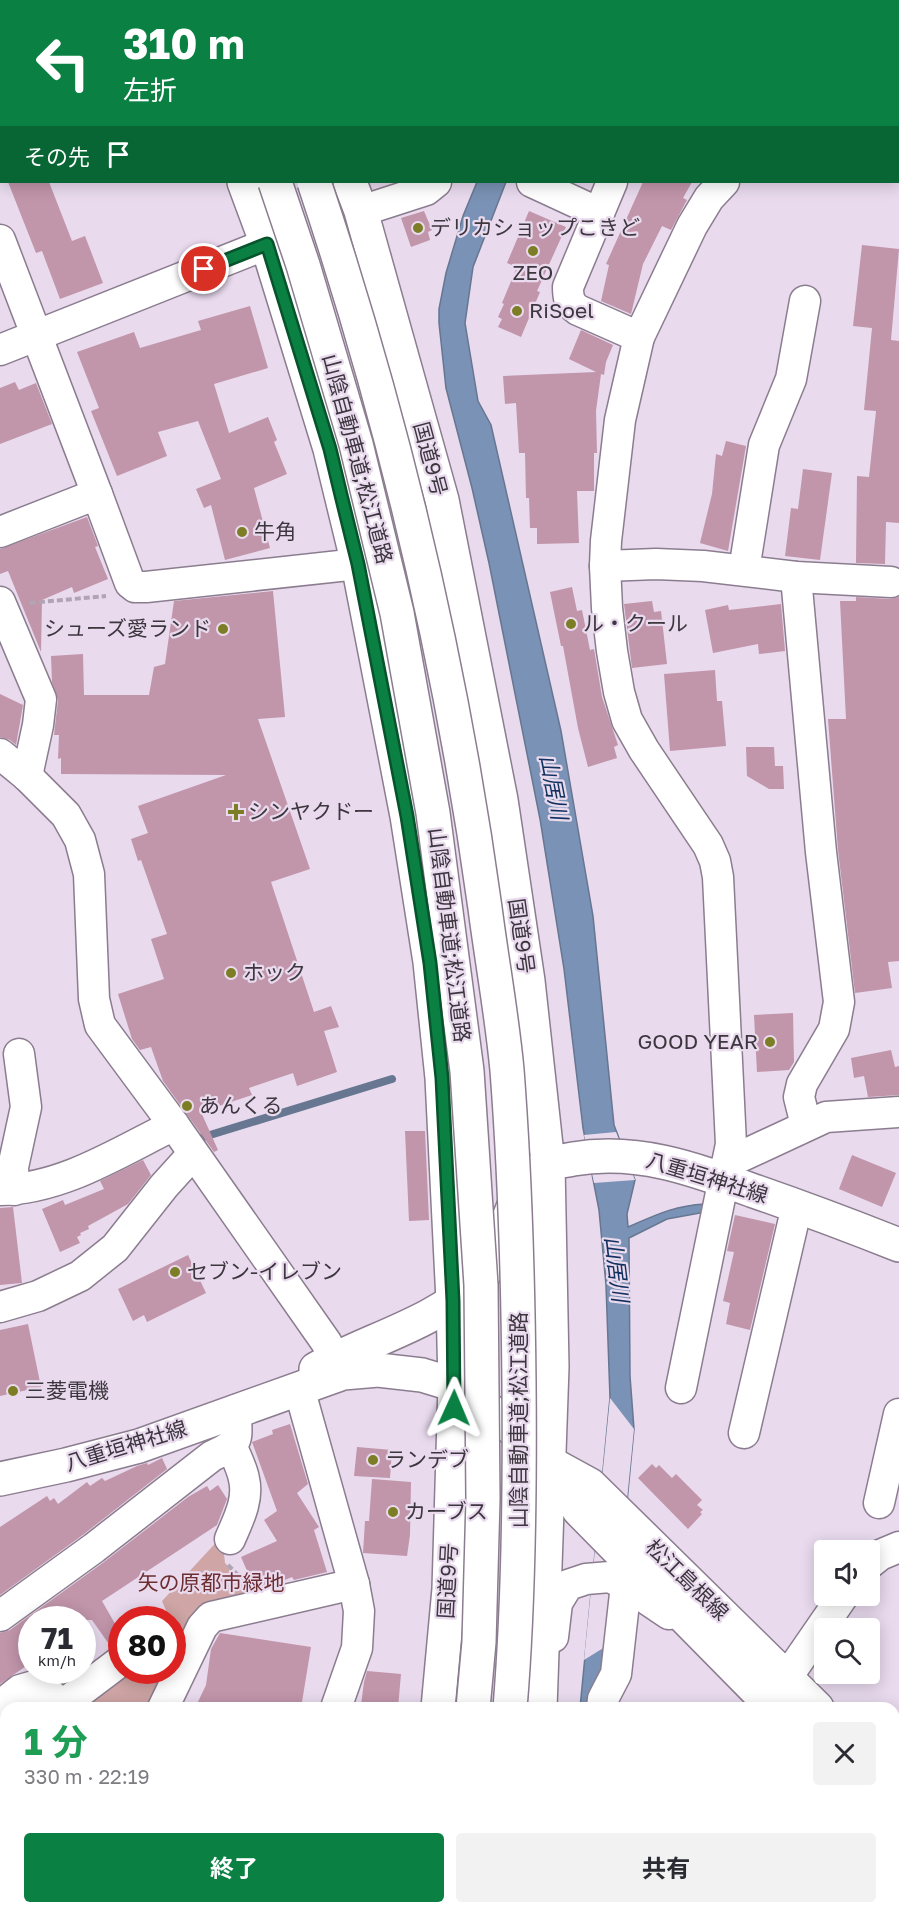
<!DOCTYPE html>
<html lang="ja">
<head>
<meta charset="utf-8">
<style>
	body { margin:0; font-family:"Golos Text","Noto Sans JP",sans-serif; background:#f2f2f3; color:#2b2b33; height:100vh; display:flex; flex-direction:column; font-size:22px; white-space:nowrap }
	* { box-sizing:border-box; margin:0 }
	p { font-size:20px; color:#7c7c81 }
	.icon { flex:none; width:33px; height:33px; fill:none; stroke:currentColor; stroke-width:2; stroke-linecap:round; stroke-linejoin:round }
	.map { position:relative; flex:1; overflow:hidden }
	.details { position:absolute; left:0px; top:1702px; width:900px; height:212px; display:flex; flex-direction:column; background:#fff; border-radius:18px 18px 0 0; box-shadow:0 3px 15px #0003 }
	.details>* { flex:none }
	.guide { position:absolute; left:0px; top:0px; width:900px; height:183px; box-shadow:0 3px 15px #0003; background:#0b8043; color:#fff; overflow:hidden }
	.fabs { position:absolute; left:814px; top:1540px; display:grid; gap:12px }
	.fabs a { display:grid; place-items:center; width:66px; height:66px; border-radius:6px; background:#fff; box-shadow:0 3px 15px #0003; font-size:30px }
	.speed { position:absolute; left:18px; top:1606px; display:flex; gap:12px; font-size:30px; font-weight:700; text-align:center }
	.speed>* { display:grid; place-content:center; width:78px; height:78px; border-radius:50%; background:#fff; box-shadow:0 3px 15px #0003; line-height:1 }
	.speed small { font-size:15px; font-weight:400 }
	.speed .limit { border:9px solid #d22; background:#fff; color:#111 }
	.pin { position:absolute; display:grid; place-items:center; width:51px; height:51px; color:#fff; margin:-26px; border:3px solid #fff; border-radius:50%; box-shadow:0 2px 6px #0007 }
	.me { position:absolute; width:66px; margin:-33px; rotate:1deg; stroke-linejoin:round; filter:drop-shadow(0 0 4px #0008) }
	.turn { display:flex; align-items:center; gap:21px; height:126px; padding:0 24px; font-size:27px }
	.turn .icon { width:78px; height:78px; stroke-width:2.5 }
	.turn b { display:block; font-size:42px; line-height:51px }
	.then { display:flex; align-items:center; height:57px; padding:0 24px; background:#0003; gap:12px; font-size:22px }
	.round { display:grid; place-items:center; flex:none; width:63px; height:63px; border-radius:6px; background:#f2f2f3 }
	.overview { display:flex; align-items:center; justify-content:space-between; height:102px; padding:0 24px }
	h1 { font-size:36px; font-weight:700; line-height:45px; color:#1e9e55 }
	.action { display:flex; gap:12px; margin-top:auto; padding:12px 24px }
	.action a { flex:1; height:69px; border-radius:6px; background:#0b8043; color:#fff; font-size:24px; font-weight:700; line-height:69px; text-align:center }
	.action a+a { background:#f2f2f3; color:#2b2b33 }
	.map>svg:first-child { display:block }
</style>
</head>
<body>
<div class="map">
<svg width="899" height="1913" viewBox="0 0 899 1913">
	<rect width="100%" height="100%" fill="#e9daee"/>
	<!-- green -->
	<g fill="#cfa5a5">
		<polygon points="222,1536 225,1563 257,1595 198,1608 180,1646 173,1627 172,1620 170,1620 162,1601"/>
		<polygon points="122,1671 168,1671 150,1708 81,1708"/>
	</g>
	<!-- water -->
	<path fill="#7a92b5" stroke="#677691" stroke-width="1.5" d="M477,182H506L473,267L465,323L478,401L491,425L561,731L593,916L614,1125L635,1180L627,1214L628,1227C656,1215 673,1206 705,1204L706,1212L667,1219L629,1238L630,1376L634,1429L611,1667L597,1708H580L610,1398L606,1285L599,1210L583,1128L564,969L540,819L489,563L472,488L446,388L439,323V309L446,273L463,216Z"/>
	<!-- pier -->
	<g fill="#e9daee">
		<polygon points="616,1132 635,1180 594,1183 584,1135"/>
		<polygon points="610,1398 634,1429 613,1642 584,1660"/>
	</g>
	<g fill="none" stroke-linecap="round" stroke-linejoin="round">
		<!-- stream -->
		<polyline stroke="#677691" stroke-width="8" points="197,1139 392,1079"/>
	</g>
	<!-- building -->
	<g fill="#c195aa">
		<polygon points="8,182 49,182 72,241 85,236 103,283 60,299 42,251 36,253"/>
		<polygon points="643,182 692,182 683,198 687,200 671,230 662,226 643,264 631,314 601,301 609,265 606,264"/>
		<polygon points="424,211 432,230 428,232 430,240 411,247 401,218"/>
		<polygon points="529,211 566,227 537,291 540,292 521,337 498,327 502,319 498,317 504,304 502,303 517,267 507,263"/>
		<polygon points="862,245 899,249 891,340 899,341 899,523 886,522 885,564 856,563 857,476 869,477 876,411 864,410 872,328 853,326"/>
		<polygon points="250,306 268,368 214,384 229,433 268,417 277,440 274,442 287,474 254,488 270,548 225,560 211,505 204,508 196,489 221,479 198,421 158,432 167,456 117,476 91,411 99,408 77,352 134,332 140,348 201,330 198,321"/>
		<polygon points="581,330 613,345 606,362 604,375 601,374 596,411 597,453 594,453 594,491 577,491 579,543 537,544 537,528 530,528 529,498 526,498 525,453 519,453 516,403 505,404 503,376 596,372 569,359"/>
		<polygon points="15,382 19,390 36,383 52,424 0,444 0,388"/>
		<polygon points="726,441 746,446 728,551 700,543 712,494 716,454 722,456"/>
		<polygon points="803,469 832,473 820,560 785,556 791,508 798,509"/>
		<polygon points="87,517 98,546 95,547 108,579 74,593 72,587 42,600 41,652 8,571 0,574 0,549"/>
		<polygon points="572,587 577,611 582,610 590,650 594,649 602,697 618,745 614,747 617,758 588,767 578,728 563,646 561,646 550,592"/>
		<polygon points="273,591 285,717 258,719 310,869 271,882 314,1012 331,1006 339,1027 324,1031 337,1072 297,1086 293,1073 249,1088 252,1095 201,1112 218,1150 214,1152 163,1081 151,1047 140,1050 132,1039 118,994 164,979 151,939 167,934 141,860 138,861 131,839 148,833 138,806 226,775 61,774 61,758 58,759 59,735 54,735 58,700 52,682 51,656 83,654 84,695 149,695 154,667 165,664 174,601"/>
		<polygon points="856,597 890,599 899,597 899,961 888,962 892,988 855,993 838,850 828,719 846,719 840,601 856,601"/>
		<polygon points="652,601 654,612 661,611 667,664 632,668 624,604"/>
		<polygon points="781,604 785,651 759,654 758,644 713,653 705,610 728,605 729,610"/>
		<polygon points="715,670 717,701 722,701 726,746 670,751 664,674"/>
		<polygon points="0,694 23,705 16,745 10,740 0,737"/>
		<polygon points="746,747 774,747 775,766 783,766 784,789 769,789 747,776"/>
		<polygon points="793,1013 794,1062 789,1070 757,1072 754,1015"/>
		<polygon points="891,1050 895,1067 899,1066 899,1095 868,1097 864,1076 854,1078 851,1058"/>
		<polygon points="405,1131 425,1131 429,1220 409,1221"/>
		<polygon points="852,1155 896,1173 882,1207 839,1189"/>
		<polygon points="143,1160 151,1175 128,1204 88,1226 89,1229 80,1233 81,1235 77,1237 80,1243 60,1252 42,1209 63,1200 65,1205 104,1189 100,1181"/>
		<polygon points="13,1207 22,1283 0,1285 0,1208"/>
		<polygon points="735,1215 775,1224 750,1330 726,1324 730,1303 723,1301 734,1252 727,1251"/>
		<polygon points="188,1255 206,1293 147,1322 144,1315 133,1321 118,1289"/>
		<polygon points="28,1324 41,1387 0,1396 0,1330"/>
		<polygon points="290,1424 308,1484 297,1493 319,1527 314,1530 327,1572 294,1580 292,1577 275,1584 255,1589 241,1557 277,1541 264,1520 277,1511 252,1442 273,1434 272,1430"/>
		<polygon points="357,1447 392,1450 390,1478 354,1476"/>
		<polygon points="162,1458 167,1469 84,1534 0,1595 0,1527 47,1496 50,1501 54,1498 58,1504 87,1482 90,1486 102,1478 105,1481 137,1466 147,1463 148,1465"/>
		<polygon points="652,1464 656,1468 659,1465 672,1478 676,1474 702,1500 697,1505 703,1510 700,1512 702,1514 688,1529 638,1478"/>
		<polygon points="372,1479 411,1482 410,1535 407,1556 363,1553 365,1521 369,1521"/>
		<polygon points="218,1485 227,1499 217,1525 102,1601 122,1636 122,1643 111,1647 92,1620 32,1620 32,1662 0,1684 0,1633 10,1630 104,1562 188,1497 207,1486 210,1491"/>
		<polygon points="220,1633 311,1647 301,1708 195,1708 206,1685 211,1649"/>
		<polygon points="367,1671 401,1674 398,1708 361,1705 364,1682"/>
	</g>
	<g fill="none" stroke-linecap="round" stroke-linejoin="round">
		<!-- minor casing -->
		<g stroke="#8b7d8f" stroke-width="33">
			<g id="minor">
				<polyline points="802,0 805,2"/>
				<polyline points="515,2 516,0"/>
				<polyline points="691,2 691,0"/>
				<polyline points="898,50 899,50"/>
				<polyline points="532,182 599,213"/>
				<path d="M612,182L568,287C568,297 569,304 578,310L639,337"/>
				<polyline points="361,211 426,190 436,182"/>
				<polyline points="0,240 97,494"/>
				<polyline points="0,350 267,244"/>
				<polyline points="0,532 97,494 130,583 135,587 146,587 358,564"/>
				<polyline points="605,566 656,564 703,566 796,577 891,582"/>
				<polyline points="744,570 764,445 791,379 805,301"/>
				<polyline points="796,577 821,852 839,1002 834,1029 802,1084 799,1097 806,1125"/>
				<polyline points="0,602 41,699 38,725 27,776"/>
				<polyline points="0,754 27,776 66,815 80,840 89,874 94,999 100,1025 174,1125 326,1342 343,1373"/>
				<polyline points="727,1163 826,1117 899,1112"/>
				<path d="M0,1190C63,1189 119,1152 174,1125"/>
				<polyline points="14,1190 13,1167 26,1107 19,1054"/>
				<polyline points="0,1307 38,1296 80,1276 115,1248 164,1186 193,1154"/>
				<polyline points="299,1388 354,1584 359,1611 357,1648 336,1708"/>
				<polyline points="681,1388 731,1144 718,877 715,861 708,845 644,750 627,720 619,692 612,651 607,608 605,566 606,541 620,420 639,337 692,226 709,198 724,182"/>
				<polyline points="744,1433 797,1206"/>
				<polyline points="879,1503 899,1414"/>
				<path d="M230,1539C238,1520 249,1500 244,1479C242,1468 236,1457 232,1447"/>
				<polyline points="870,1563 880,1555 899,1547"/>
				<path d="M0,1616L94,1548L212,1456C242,1442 236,1441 236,1410"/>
				<polyline points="553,1637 557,1603 568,1585 586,1579 610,1577 626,1585 669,1614"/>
				<polyline points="772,1699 843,1596"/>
				<polyline points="0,1706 20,1690 34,1686 50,1694 64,1708"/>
				<polyline points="61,1706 122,1660"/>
				<polyline points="163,1708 202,1627 211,1617 354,1584"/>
				<polyline points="602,1708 603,1699 616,1674 626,1585"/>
				<polyline points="0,1906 6,1900"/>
				<polyline points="195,1908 227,1913"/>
				<polyline points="845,1908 855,1913"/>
				<polyline points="312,1913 312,1908"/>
				<polyline points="576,1913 577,1908"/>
				<polyline points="698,1913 698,1908"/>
			</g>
		</g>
		<!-- major casing -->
		<g stroke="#8b7d8f" stroke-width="36">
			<g id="major">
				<path d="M316,1369C367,1340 433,1324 476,1283C509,1251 505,1187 547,1165C553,1161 565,1161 573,1159C638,1148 694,1169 754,1191C803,1208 851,1226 899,1245"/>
				<polyline points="550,1465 579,1510 774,1708"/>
				<polyline points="0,1479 66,1465 139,1446 343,1373 378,1370 422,1375 455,1385 503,1420 548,1462 590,1485 817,1708"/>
				<polyline points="894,1786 899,1791"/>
				<polyline points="894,1831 899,1836"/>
			</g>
		</g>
		<!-- highway casing -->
		<g stroke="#8b7d8f" stroke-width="36">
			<g id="highway">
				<polyline points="179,0 180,2"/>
				<polyline points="210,0 211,2"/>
				<polyline points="251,0 252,2"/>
				<polyline points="283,0 284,2"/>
				<polyline points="244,182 267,244 330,449 358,564 407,816 430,962 442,1078 453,1301 455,1385 449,1589 438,1708"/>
				<polyline points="350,182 361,211 442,500 501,800 528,981 548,1164 552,1367 540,1708"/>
				<polyline points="420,1913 420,1908"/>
				<polyline points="454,1913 455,1908"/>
				<polyline points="491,1913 492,1908"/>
				<polyline points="521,1913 521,1908"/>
			</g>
		</g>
		<!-- path -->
		<g stroke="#b1a5b5" stroke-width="4" stroke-dasharray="6 3" stroke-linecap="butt">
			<polyline points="30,603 106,596"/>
			<polyline points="228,1565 244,1581"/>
		</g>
		<!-- minor -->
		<use href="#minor" stroke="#fff" stroke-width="30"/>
		<!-- major -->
		<use href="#major" stroke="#fff" stroke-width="33"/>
		<!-- highway -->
		<use href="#highway" stroke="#fff" stroke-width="33"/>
		<!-- highway-bridge casing -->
		<g stroke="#8b7d8f" stroke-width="36" stroke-linecap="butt">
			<g id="highway-bridge">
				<polyline points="275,182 303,265 356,444 397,613 433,813 467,1071 481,1285 483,1499 479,1642 473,1708"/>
				<path d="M314,182C393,418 451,661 485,908C492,962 502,1016 507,1070C515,1174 518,1278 519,1382C520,1491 519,1600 510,1708"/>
			</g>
		</g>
		<!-- highway-bridge -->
		<use href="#highway-bridge" stroke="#fff" stroke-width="33"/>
	</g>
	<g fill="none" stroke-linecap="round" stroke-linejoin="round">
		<!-- route casing -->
		<g stroke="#07532c" stroke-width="15">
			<polyline id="route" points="204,269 267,244 330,449 341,495 358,564 407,816 430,963 442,1078 453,1301 454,1408"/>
		</g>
		<!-- route -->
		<use href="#route" stroke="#0b8043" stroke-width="10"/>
	</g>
	<!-- markers -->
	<g fill="#7d7d25" stroke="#e9daee" stroke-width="2">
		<circle cx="418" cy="228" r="6"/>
		<circle cx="533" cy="251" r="6"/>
		<circle cx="517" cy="311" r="6"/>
		<circle cx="242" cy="532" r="6"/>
		<circle cx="571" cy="624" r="6"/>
		<circle cx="223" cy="629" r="6"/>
		<path d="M233 803h6v6h6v6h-6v6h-6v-6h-6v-6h6z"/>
		<circle cx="231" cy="973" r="6"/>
		<circle cx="770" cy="1042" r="6"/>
		<circle cx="187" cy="1106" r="6"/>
		<circle cx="175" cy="1272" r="6"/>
		<circle cx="13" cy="1391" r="6"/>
		<circle cx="373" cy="1460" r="6"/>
		<circle cx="393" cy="1512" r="6"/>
	</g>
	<g text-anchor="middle" stroke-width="4.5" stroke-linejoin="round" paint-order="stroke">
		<!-- poi labels -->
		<g font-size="21" fill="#3c363e" stroke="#e9daee" text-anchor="start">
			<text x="430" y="235">デリカショップこきど</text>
			<text x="533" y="280" text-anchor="middle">ZEO</text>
			<text x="529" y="318">RiSoel</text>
			<text x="254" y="539">牛角</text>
			<text x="583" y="631">ル・クール</text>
			<text x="211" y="636" text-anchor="end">シューズ愛ランド</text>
			<text x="248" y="819">シンヤクドー</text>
			<text x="243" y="980">ホック</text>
			<text x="758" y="1049" text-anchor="end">GOOD YEAR</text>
			<text x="199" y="1113">あんくる</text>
			<text x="187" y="1279">セブン-イレブン</text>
			<text x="25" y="1398">三菱電機</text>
			<text x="385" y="1467">ランデブ</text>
			<text x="405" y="1519">カーブス</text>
		</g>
		<!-- street labels -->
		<g font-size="21" fill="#3c363e" stroke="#e9daee">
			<text transform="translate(357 459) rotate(75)" y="7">山陰自動車道;松江道路</text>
			<text transform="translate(430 459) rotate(75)" y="7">国道9号</text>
			<text transform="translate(449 935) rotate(83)" y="7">山陰自動車道;松江道路</text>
			<text transform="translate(521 936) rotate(82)" y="7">国道9号</text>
			<text transform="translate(707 1178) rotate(17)" y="7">八重垣神社線</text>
			<text transform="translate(519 1420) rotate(-90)" y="7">山陰自動車道;松江道路</text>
			<text transform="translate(126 1446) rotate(-17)" y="7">八重垣神社線</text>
			<text transform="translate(687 1580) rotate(44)" y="7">松江島根線</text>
			<text transform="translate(448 1581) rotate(-87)" y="7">国道9号</text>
		</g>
		<!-- park labels -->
		<g font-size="21" fill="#6d2e31" stroke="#e9daee">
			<text x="211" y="1590">矢の原都市緑地</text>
		</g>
		<!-- water labels -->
		<g font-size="22" font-style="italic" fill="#13315f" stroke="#e9daee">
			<text transform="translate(554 787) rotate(79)" y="8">山居川</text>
			<text transform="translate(617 1269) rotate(83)" y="8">山居川</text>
		</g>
	</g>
</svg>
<div class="fabs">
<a><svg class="icon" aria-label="sound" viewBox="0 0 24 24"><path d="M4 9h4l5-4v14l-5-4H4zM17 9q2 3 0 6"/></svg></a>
<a><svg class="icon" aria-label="search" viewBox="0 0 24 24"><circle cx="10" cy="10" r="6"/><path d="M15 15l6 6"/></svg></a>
</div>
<div class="speed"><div>71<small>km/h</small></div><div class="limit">80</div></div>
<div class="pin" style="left:204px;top:269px;background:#d93025"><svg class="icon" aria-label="arrive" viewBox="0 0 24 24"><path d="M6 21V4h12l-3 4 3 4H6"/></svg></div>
<svg class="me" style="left:454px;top:1408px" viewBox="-20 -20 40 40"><path d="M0-17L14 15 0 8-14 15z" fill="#0b8043" stroke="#fff" stroke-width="4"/></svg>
<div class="guide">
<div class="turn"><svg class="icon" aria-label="left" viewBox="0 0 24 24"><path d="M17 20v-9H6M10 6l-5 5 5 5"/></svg><div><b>310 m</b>左折</div></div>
<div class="then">その先<svg class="icon" aria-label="arrive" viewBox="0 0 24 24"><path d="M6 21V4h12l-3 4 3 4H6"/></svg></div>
</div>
<section class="details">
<div class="overview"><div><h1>1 分</h1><p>330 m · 22:19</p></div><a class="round"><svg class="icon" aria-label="close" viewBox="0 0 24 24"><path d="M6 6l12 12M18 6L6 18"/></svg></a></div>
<div class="action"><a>終了</a><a>共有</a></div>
</section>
</div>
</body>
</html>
